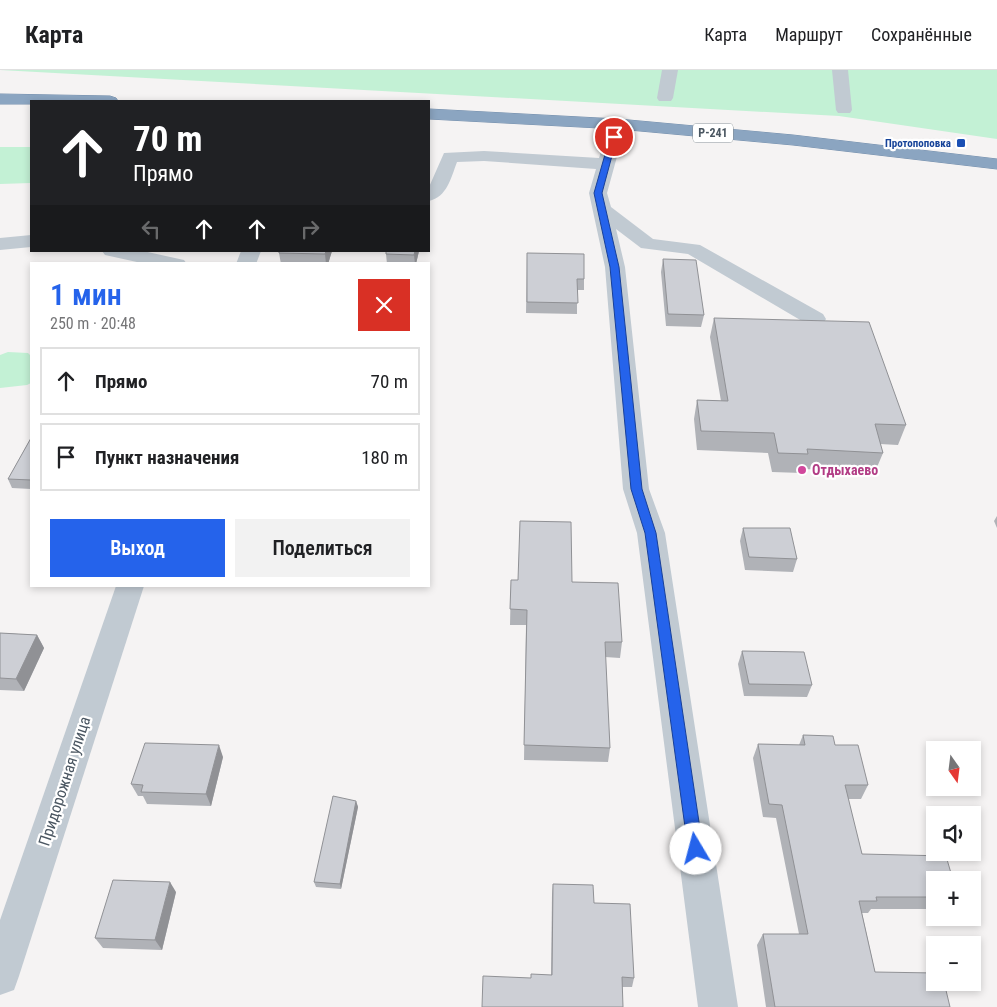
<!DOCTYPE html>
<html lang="ru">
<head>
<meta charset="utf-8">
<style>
	body { margin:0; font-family:"Roboto Condensed",sans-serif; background:#f2f2f2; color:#202124; height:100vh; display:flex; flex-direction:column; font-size:19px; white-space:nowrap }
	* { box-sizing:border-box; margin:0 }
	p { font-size:16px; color:#757577 }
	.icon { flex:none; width:28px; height:28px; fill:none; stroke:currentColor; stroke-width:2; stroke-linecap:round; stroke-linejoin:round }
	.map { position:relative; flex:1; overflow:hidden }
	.details { position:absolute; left:30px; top:192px; width:400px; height:325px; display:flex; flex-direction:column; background:#fff; border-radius:0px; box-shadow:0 2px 8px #0003 }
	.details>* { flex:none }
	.hud { position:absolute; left:30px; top:30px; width:400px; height:152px; border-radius:0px; box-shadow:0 2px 8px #0003; background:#202124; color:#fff; overflow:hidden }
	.needle { width:32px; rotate:166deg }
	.tools { position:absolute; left:926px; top:671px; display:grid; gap:10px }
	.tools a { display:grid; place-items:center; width:55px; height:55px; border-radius:0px; background:#fff; box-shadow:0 2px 8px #0003; font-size:25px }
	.pin { position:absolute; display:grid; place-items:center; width:42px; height:42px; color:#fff; margin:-21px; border:2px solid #fff; border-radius:50%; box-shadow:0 1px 5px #0007 }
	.me { position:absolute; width:55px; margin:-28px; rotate:352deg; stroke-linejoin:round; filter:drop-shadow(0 0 4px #0008) }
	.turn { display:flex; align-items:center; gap:18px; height:105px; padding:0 20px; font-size:22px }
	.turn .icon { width:65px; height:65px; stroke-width:2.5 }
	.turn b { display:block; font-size:35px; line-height:42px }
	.lanes { display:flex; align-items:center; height:48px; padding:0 20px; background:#0003; justify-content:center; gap:25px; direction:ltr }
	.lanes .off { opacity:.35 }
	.round { display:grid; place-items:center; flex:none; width:52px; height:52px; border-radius:0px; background:#f2f2f2 }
	.headline { display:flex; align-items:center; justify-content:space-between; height:85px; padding:0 20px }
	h1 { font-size:30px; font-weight:600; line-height:38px; color:#2563eb }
	.action { display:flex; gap:10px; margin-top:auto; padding:10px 20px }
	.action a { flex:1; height:58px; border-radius:0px; background:#2563eb; color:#fff; font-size:20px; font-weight:600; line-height:58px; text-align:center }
	.action a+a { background:#f2f2f2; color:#202124 }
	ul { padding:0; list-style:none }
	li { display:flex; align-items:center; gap:15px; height:68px; margin:0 10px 8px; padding:0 10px; border:2px solid #e0e0e0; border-radius:0px }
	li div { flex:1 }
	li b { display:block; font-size:19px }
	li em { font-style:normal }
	header { display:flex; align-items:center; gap:30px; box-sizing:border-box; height:70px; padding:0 25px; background:#fff; border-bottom:1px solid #e0e0e0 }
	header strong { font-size:24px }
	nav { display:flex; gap:28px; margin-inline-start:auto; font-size:18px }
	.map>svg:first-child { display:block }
</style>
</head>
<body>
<header>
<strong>Карта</strong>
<nav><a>Карта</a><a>Маршрут</a><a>Сохранённые</a></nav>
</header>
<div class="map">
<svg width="997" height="937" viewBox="0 0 997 937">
	<rect width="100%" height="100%" fill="#f5f3f3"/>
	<!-- green -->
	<g fill="#c3f1d5">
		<polygon points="0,0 997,0 997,69 839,46"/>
		<polygon points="0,77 31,77 31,113 0,114"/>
		<polygon points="8,282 28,283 31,286 31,313 27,315 0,318 0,285"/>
	</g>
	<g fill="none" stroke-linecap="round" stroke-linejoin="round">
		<!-- highway casing -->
		<g stroke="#7690ad" stroke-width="1">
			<g id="highway">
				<polygon points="0,24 110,26 116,28 118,31 31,31 31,34 0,34"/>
				<polygon points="429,39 618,49 793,65 997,89 997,99 793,75 618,59 429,49"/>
			</g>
		</g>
		<!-- minor -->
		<g fill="#c1cad2" fill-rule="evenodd">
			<polygon points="662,0 678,0 673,28 671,31 659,31 657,28"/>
			<polygon points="832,0 848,0 852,40 850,43 838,43 836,40"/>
			<path d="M618,49L624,50L626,54L607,123L611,137L653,169L700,175L823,244L826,249L823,254L815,256L807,254L688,184L641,178L616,159L625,197L649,419L665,463L738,937H698L637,463L623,419L605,197L589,123L596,99L484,91L457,92C451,108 447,127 429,131V117L444,83L484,81L599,88L610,54L612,50Z"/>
			<polygon points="31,165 31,177 0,180 0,168"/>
			<polygon points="102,181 143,181 184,190 187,194 146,194 105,185"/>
			<polygon points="241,181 261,181 256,194 236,194"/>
			<polygon points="116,516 144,516 19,906 14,920 0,925 0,850"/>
		</g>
		<!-- highway -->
		<use href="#highway" fill="#8ba5c1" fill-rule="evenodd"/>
	</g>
	<!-- wall -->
	<g fill="#b0b2b7">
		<polygon points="279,181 332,181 328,194 281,194 279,183"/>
		<polygon points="386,181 419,181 416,194 387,194 386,184"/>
		<polygon points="527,183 584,209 584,220 577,220 577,244 526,243"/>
		<polygon points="663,189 704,245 701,257 666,256 661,202"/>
		<polygon points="714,248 906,355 898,375 880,374 883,383 875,402 803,399 802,403 772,402 768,383 697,380 694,349 697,330 721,331 710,267"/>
		<polygon points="31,368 31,419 12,418 8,409"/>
		<polygon points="997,446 997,458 994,451"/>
		<polygon points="743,458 797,489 793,502 745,500 740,471"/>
		<polygon points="511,510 572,512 622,572 620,588 605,587 610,678 608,692 524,690 526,555 510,555"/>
		<polygon points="0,563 37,565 44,578 24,621 0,620"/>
		<polygon points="742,581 812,615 807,627 744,626 738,594"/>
		<polygon points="803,665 835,675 868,715 861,729 848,729 862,784 935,810 935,839 871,839 868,843 862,843 875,902 950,937 766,937 757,875 763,864 799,864 776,748 763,747 753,688 758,674 799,675"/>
		<polygon points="223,687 211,736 147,734 143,726 138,726 131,714"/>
		<polygon points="356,731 358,737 341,819 316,817 314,812"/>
		<polygon points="553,814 594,833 634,908 632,917 622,917 551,905 552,824"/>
		<polygon points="176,822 162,880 103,878 95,868"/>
	</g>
	<!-- shaded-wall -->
	<g fill="#909195">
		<polygon points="326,181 332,181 328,194 326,194 325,184"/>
		<polygon points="415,181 419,181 416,194 415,194 414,185"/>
		<polygon points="37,565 44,578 24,621 16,609"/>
		<polygon points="219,675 223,687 211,736 206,724"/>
		<polygon points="356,731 358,737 341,819 340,814"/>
		<polygon points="170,812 176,822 162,880 155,870"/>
	</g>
	<!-- building -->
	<g fill="#cdcfd5" stroke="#909195">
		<polygon points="279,181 326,181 325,184 279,183"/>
		<polygon points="386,181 415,181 414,185 386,184"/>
		<polygon points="527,183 584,184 584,209 577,209 578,233 527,232"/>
		<polygon points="663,189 696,190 704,245 668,244"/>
		<polygon points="714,248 869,252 906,355 875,354 883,383 807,379 808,384 778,383 774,363 701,361 697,330 728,331"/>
		<polygon points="31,368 31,410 8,409"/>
		<polygon points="520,451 571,452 572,512 618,513 622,572 605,572 610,678 524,675 527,540 510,539 511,510 518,510"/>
		<polygon points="743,458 790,458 797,489 749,487"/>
		<polygon points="0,563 37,565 16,609 0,608"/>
		<polygon points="742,581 804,582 812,615 749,614"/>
		<polygon points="803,665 833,666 835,675 858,675 868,715 845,715 862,784 946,786 953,810 935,810 935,827 876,827 877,831 859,831 875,902 935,903 935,912 944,912 950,937 775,937 763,864 808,864 782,735 769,734 758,674 805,675"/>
		<polygon points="145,673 219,675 206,724 141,722 143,715 131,714"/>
		<polygon points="333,726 356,731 340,814 314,812"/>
		<polygon points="113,810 170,812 155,870 95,868"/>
		<polygon points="553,814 593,815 594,833 630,834 634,908 622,907 623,937 482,937 483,906 531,908 531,904 552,905"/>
	</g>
	<!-- route -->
	<polygon fill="#2563eb" stroke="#184099" points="614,65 617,67 602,123 619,197 642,419 656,463 703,779 701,784 696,786 690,784 688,779 645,463 631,419 610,197 594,123 610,67"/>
	<!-- markers -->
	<rect fill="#1a4fb4" stroke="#fff" stroke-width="2" x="956" y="68" width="10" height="10" rx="2.5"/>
	<circle fill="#d1479c" stroke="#fff" stroke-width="2" cx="802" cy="400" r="5"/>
	<g text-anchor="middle" stroke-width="4.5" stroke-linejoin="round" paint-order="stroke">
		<!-- far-transit labels -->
		<g font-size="11" font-weight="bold" fill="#164399" stroke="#fff" text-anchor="end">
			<text x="951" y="77">Протопоповка</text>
		</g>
		<!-- shield labels -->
		<rect fill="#fff" stroke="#808990" stroke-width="1" x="693" y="53.5" width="40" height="19" rx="4"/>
		<g font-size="12" font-weight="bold" fill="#4a5661">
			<text x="713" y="67">Р-241</text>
		</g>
		<!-- hotel labels -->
		<g font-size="14" font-weight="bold" fill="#b23c85" stroke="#fff" text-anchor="start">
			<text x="812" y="405">Отдыхаево</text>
		</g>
		<!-- near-street labels -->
		<g font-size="16" fill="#4a5661" stroke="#fff">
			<text transform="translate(64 711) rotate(-72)" y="6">Придорожная улица</text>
		</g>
	</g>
</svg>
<div class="tools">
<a><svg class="needle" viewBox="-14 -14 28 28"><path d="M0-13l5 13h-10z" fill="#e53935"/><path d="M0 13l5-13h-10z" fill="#757577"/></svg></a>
<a><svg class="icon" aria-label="sound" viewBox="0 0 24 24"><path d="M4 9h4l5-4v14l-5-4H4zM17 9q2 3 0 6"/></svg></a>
<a>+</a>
<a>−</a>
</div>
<div class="pin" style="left:614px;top:67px;background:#d93025"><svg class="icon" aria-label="arrive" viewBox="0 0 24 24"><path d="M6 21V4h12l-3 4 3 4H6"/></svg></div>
<svg class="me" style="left:696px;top:779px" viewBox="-20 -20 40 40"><circle r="19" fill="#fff"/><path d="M0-13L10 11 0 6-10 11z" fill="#2563eb"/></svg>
<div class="hud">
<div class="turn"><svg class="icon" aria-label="ahead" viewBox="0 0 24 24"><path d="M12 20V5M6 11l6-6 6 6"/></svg><div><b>70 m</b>Прямо</div></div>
<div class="lanes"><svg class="icon off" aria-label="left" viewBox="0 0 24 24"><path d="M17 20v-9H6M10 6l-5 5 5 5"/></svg><svg class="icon" aria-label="ahead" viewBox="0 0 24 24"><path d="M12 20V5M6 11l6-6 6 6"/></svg><svg class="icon" aria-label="ahead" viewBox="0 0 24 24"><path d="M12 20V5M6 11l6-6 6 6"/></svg><svg class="icon off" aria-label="right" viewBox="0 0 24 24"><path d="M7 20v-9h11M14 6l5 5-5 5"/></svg></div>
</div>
<section class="details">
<div class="headline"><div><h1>1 мин</h1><p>250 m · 20:48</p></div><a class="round" style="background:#d93025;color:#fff"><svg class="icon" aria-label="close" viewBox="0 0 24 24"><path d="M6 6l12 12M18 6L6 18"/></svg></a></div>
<ul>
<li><svg class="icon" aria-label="ahead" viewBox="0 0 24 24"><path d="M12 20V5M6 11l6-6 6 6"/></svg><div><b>Прямо</b></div><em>70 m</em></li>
<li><svg class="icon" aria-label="arrive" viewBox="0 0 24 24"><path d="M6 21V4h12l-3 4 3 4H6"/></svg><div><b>Пункт назначения</b></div><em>180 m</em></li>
</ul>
<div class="action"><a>Выход</a><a>Поделиться</a></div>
</section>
</div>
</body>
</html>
